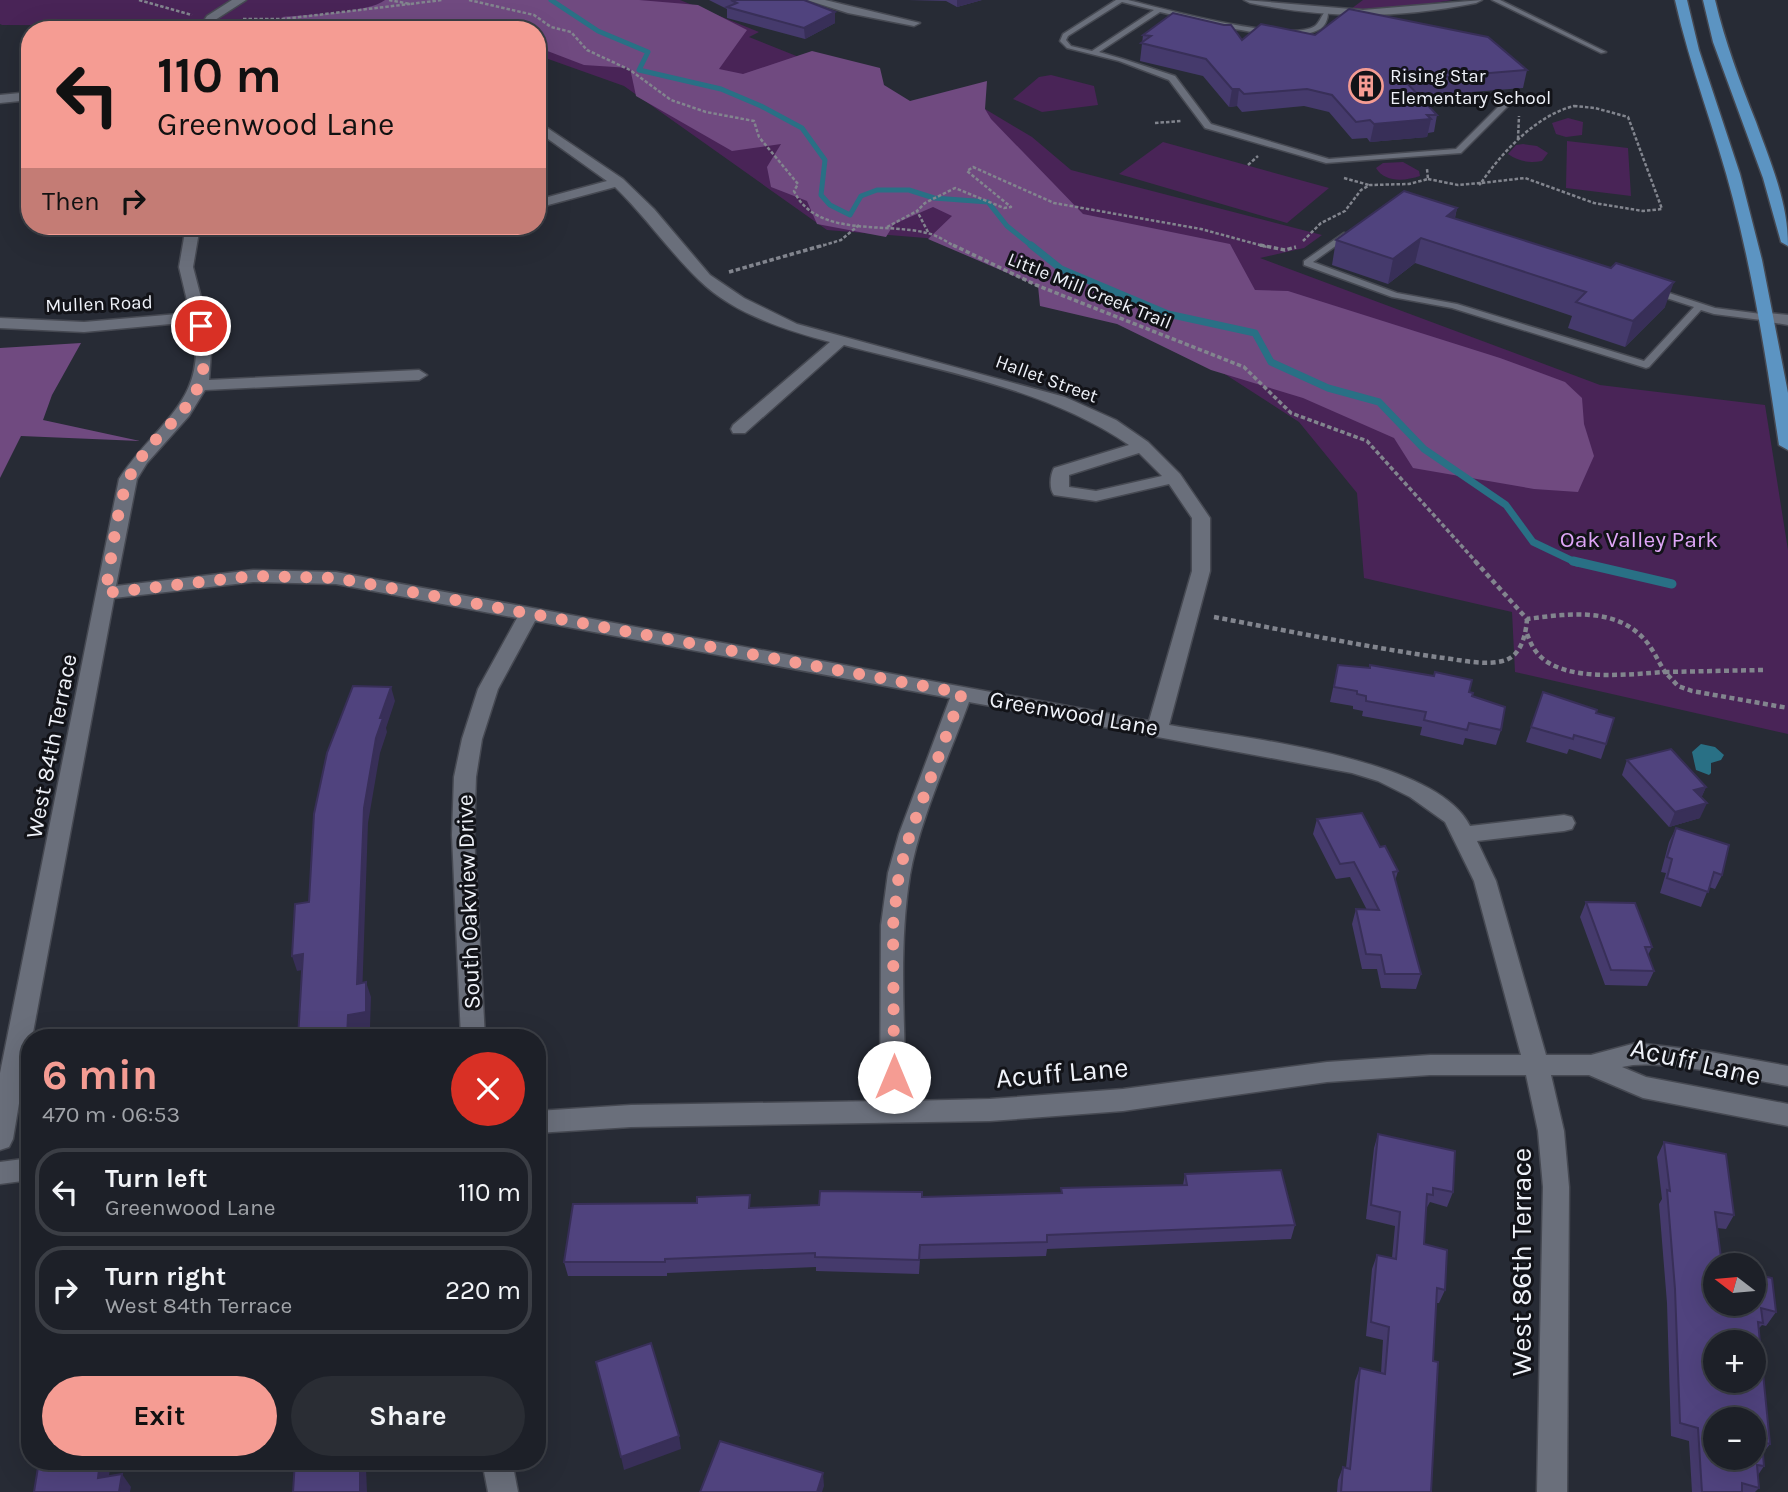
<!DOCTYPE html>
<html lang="en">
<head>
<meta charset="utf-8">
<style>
	body { margin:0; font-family:Karla,sans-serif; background:#2a2d34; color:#f1f3f6; height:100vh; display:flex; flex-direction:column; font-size:26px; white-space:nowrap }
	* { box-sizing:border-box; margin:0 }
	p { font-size:23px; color:#a0a3a8 }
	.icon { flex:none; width:38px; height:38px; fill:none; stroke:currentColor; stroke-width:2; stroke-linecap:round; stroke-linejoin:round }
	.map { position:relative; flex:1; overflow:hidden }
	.sheet { position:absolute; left:21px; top:1029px; width:525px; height:441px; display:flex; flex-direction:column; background:#1d2028; border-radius:28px; box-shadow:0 7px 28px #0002,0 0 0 2px #3b3e45 }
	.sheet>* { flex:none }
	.hud { position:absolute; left:21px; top:21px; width:525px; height:214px; border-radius:28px; box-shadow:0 7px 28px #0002,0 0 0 2px #3b3e45; background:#f59c93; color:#111; overflow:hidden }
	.needle { width:46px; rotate:286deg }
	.tools { position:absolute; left:1703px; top:1253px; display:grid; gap:14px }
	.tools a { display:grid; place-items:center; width:63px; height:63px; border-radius:50%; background:#1d2028; box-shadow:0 7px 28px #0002,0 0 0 2px #3b3e45; font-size:35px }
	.pin { position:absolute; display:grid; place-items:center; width:60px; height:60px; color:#fff; margin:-30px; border:4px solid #fff; border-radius:50%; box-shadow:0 2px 7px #0007 }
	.me { position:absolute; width:77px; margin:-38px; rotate:0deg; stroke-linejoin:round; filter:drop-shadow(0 0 5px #0008) }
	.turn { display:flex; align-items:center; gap:24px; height:147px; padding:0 21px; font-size:32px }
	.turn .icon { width:91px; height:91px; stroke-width:2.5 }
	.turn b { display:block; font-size:49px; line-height:60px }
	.then { display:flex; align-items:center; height:66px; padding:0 21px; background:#0003; gap:14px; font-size:26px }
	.round { display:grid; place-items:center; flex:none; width:74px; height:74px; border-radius:37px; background:#2a2d34 }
	.overview { display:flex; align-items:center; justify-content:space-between; height:119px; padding:0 21px }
	h1 { font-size:42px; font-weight:700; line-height:52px; color:#f59c93 }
	.primary-button { display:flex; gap:14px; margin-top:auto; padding:14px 21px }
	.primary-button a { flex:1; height:80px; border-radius:42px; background:#f59c93; color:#111; font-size:28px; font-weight:700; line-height:80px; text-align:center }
	.primary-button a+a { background:#2a2d34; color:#f1f3f6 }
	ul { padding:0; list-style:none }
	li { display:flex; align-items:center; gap:21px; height:88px; margin:0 14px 10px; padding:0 7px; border:4px solid #3b3e45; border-radius:28px }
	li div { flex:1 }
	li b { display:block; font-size:26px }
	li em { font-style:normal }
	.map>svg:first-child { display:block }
</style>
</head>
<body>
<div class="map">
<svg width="1788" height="1492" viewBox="0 0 1788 1492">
	<rect width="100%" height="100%" fill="#272b35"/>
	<!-- green -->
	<g fill="#492457">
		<polygon points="0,0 680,0 759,32 749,37 909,101 985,109 1032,137 1071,170 1322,235 1304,248 1260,258 1600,385 1765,405 1788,550 1788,734 1515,672 1512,612 1364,578 1357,493 1299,422 1203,360 938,239 827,230 624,86 537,55 537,30 468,30 438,22 353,30 210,30 211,26 2,25 0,24"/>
		<polygon points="1363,0 1453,0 1387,10 1351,9"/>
		<polygon points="1051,75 1094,86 1098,105 1042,112 1013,99 1039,77"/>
		<polygon points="1568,118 1583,122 1582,135 1566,137 1556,134 1552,123"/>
		<polygon points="1567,141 1628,148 1631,196 1566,188"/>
		<polygon points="1163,142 1329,188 1287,223 1119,174"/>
		<path d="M1523,144L1537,146L1548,153L1542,161C1529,163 1520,162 1508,154L1516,145Z"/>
		<path d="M1403,162L1419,171L1420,176C1405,181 1385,183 1376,168L1383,163Z"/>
	</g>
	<!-- forest -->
	<g fill="#704a80">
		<path d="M385,0H639L698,5L747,30L719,69L743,74L812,51L880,68L884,85L910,101L987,81L985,109L991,119L1083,214L1230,244L1255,290L1288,291L1500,358L1565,382L1582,398L1584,424L1594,456L1578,492L1534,489L1413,468L1394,438L1303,398L1211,370L1117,324L1040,306L1038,286L928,239L952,216L933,207L894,224L886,237L817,224L807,201L771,187L767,167L781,144L732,151L636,96L630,68L584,65L537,47V30H477L444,19L284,30L295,25L282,17C304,15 369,13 385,0Z"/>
		<polygon points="81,343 52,395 43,420 140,441 21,436 0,478 0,348"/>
	</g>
	<!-- water -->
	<polygon fill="#297085" points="1701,744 1715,747 1724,755 1721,760 1711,763 1711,773 1709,775 1696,770 1692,752"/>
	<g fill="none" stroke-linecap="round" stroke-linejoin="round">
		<!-- stream-far2 -->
		<polyline stroke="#297085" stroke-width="5" points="551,0 598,31 648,52 639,70 721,89 761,106 802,128 825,160 821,195 830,205 850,215 861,196 877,190 909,190 934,198 988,202 1007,226 1033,247"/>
		<!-- stream-far1 -->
		<polyline stroke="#297085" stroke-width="7" points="1031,245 1061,269 1168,314 1255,333 1271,362 1328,388 1379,402 1424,449 1506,505 1533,542 1577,563"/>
		<!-- stream -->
		<polyline stroke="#297085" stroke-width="9" points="1573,561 1672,584"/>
		<!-- lane casing -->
		<g stroke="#464952" stroke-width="3">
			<g id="lane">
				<path d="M1116,0H1128C1161,8 1289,44 1315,26C1319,23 1321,17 1324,13H1328C1328,19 1325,27 1318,30C1288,46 1194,20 1160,12L1099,52L1123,59L1175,76L1211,124L1329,159L1456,149L1504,101L1511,103L1461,153L1326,163L1205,128L1169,80L1119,61L1067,48L1060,41L1063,34ZM1122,2L1154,10L1092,51L1071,46L1066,40L1068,36Z"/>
				<polygon points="1492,0 1500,0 1606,52 1601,53"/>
				<polygon points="1344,233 1351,235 1313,262 1397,293 1457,304 1644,361 1694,307 1651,293 1651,289 1657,289 1715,308 1769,315 1773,318 1769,321 1714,314 1701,310 1649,367 1646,368 1452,308 1392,297 1304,265 1304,261"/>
			</g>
		</g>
		<!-- street casing -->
		<g stroke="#464952" stroke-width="3">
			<g id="street">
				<polygon points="232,0 246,0 215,20 210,30 198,30 207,16"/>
				<polygon points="807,0 825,0 920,23 914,26 848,13"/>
				<path d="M1244,0L1363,10L1482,0L1476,3C1396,19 1330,19 1250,3Z"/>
				<polygon points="30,92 30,100 0,103 0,95"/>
				<path d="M537,121L623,179L654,209L710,275L744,298L797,324L1065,397L1116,420L1148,442L1180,474L1210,518V571L1169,725C1241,738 1436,757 1470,826L1564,815L1572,817L1575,823L1572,829L1564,831L1477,841L1496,881L1546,1055H1591L1636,1043L1705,1051L1788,1066V1086C1747,1079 1659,1057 1622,1067L1646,1077L1788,1104V1126L1643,1098L1589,1075H1551L1564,1131L1569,1187L1567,1492H1537L1543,1187L1538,1131L1526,1075H1430L1327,1082L1123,1111L990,1121L631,1127L537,1133V1111L631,1105L880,1101L881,925L888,873L899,834L950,698L535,621L498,689L482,739L476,777L474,835L485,1038H461L452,835L454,777L462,739L478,689L517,618L336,584L253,582L114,598L32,1038H30L13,1139L9,1147L0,1150V1073L119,479C156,422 211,400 192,322L84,332L0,328V318L84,322L190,313L179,267L186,226H200L193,267L212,340L209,380L419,370L427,375L419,380L205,390L189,416L147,463L137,479L116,586L253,570L336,572L1149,721L1192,571V518L1169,484L1096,501L1054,495C1049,489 1050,475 1054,468L1129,445C1046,388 940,371 844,345L745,433H733L731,429L733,425L830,342C785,330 732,313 699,280C669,251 645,216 615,187L537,208V200L607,181L537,131ZM1139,453L1162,476L1096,491L1069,487V475ZM969,702L1352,773L1378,781L1410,797L1445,822L1474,881L1521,1055H1430L1327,1062L1123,1089L990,1099L906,1101C905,1026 898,948 910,875C919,822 950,754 969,702Z"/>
				<polygon points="1769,313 1788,315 1788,325 1764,321 1761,318"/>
				<polygon points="30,1158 30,1180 0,1184 0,1162"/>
				<polygon points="482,1461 512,1461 518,1492 488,1492"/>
			</g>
		</g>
		<!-- primary casing -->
		<g stroke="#464952" stroke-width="3">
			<g id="primary">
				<path d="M1675,0H1687L1699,50L1740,174L1762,260L1788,393V450L1779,445C1767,363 1754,280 1733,199C1716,132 1690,68 1675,0Z"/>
				<path d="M1703,0H1715C1725,42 1740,82 1756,122C1771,164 1788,202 1788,246L1781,242L1763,178L1713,42Z"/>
			</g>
		</g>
		<!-- path-far2 -->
		<g stroke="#82858e" stroke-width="2.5" stroke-dasharray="3.5 2" stroke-linecap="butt">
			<polyline points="139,0 192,15"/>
			<polyline points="389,0 410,4 442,0"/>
			<path d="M469,0L534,15L551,27L571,32L587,50L630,70L671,100L706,112L754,121L759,137L798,184L794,191C816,238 885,222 927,233C937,235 947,242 956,247"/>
			<polyline points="243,19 283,19 410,4"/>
			<path d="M1574,106L1595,108L1628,117L1662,209L1643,211L1594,203L1525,178L1481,183C1502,152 1537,115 1574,106Z"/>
			<polyline points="1155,123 1181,121"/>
			<polyline points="1518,139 1519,116"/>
			<polyline points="1248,165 1258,156"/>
			<polyline points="1344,178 1369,185"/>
			<polyline points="1428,179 1458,185 1481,183"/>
			<polyline points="1479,185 1481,183"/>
			<polyline points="887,227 917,211"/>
			<polyline points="928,232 917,211 925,203 955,188 1004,208 1011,207 967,171 973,167 1054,203 1201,229 1267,247"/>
			<polyline points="1303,241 1321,223 1345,211 1361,190 1370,185 1409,184 1428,179 1427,169"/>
			<polyline points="818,247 841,240 859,225"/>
		</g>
		<!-- path-far1 -->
		<g stroke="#82858e" stroke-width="3.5" stroke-dasharray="4.5 2.5" stroke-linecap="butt">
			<polyline points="953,245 1036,285 1244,367 1291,413 1367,441 1477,563"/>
			<polyline points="1260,245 1285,250 1296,247"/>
			<polyline points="729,272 824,245"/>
		</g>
		<!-- path -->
		<g stroke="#82858e" stroke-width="4.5" stroke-dasharray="5 3.5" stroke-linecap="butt">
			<path d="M1475,561L1527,619C1567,614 1615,606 1645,640C1653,649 1658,661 1665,672C1630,674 1565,683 1539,655C1532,648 1529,639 1526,631"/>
			<path d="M1214,617C1288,631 1362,646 1436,657C1457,659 1486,667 1506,660C1522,654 1526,633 1527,619"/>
			<polyline points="1763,670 1665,672 1678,686 1692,691 1788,708"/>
		</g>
		<!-- lane -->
		<use href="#lane" fill="#6a6f7b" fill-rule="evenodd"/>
		<!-- street -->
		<use href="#street" fill="#6a6f7b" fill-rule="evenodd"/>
		<!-- primary -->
		<use href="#primary" fill="#5c94c2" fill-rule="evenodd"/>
	</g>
	<!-- wall -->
	<g fill="#453a6c">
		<polygon points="709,0 804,0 835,23 805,39 727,18 727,9"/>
		<polygon points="908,0 982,0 957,7 946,1"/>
		<polygon points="1143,35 1242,40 1315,35 1527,70 1523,88 1420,96 1437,115 1434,132 1428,133 1427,137 1370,142 1367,138 1352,139 1329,112 1304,106 1242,112 1237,106 1229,107 1203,76 1140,61"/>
		<polygon points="1457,208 1455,218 1665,307 1625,347 1568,328 1572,316 1415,263 1388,284 1332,265 1336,240"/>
		<polygon points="1338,665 1469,692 1501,730 1496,745 1465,738 1463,745 1420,735 1422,727 1362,716 1363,711 1353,709 1353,706 1330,702"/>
		<polygon points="1543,692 1596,713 1606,744 1601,759 1569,749 1567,754 1526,742"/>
		<polygon points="1627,760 1706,787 1701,798 1700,818 1669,827 1622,775"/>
		<polygon points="1317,819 1380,847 1398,871 1395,881 1421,974 1416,989 1381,988 1377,969 1362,969 1352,924 1356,909 1367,910 1350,877 1336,879 1313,834"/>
		<polygon points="1676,828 1722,875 1715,889 1709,887 1701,907 1660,893 1666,873 1661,872 1669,842"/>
		<polygon points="1586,902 1652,947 1648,955 1654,971 1647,986 1605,985 1580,917"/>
		<polygon points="1378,1134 1453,1192 1447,1207 1430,1202 1426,1209 1424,1244 1445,1290 1439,1303 1436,1303 1433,1361 1431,1492 1337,1492 1338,1480 1343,1467 1346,1468 1355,1381 1360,1368 1381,1373 1383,1340 1366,1336 1372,1269 1377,1255 1392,1258 1395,1226 1366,1219 1374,1148"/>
		<polygon points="1664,1142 1734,1215 1726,1229 1717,1228 1722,1265 1754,1304 1776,1312 1766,1326 1762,1325 1759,1328 1770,1444 1763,1453 1764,1466 1758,1475 1759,1488 1755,1492 1692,1492 1689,1441 1671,1436 1667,1303 1659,1204 1662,1199 1657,1157"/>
		<polygon points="1185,1174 1295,1225 1291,1239 1047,1249 1046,1256 920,1259 919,1274 816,1271 816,1267 667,1273 667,1276 568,1276 564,1262 751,1208 819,1205 922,1197 1061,1193 1061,1188 1183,1185"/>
	</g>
	<!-- shaded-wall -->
	<g fill="#382f58">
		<polygon points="957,0 982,0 957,7"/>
		<polygon points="835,12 835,23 805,39 804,28"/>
		<polygon points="1232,89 1239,89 1237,106 1229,107"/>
		<polygon points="1431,119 1427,137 1370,142 1374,124"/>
		<polygon points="1457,208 1451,233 1447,216"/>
		<polygon points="1421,238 1415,263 1388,284 1393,259"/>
		<polygon points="1674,282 1665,307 1625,347 1633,321"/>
		<polygon points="391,687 395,701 386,728 387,732 380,753 368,823 362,998 357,984 364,808 380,718"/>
		<polygon points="1706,787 1700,801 1694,790"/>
		<polygon points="1707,803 1700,818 1669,827 1675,812"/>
		<polygon points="303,954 308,969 297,971 292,956"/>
		<polygon points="366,982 371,997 370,1027 353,1030 353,1038 347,1038 348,1015"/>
		<polygon points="679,1436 681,1449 624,1470 621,1457"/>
		<polygon points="100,1461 111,1461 107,1491 98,1478"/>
		<polygon points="360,1461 363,1461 366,1468 367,1492 360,1492"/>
		<polygon points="823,1473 824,1486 822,1492 817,1492"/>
		<polygon points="122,1474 131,1487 130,1492 119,1492"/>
	</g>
	<!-- building -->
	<g fill="#50437e" stroke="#382f58" stroke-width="2" fill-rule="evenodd">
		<polygon points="731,0 804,0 835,12 804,28 727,7 737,3"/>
		<polygon points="1349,9 1488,37 1527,70 1404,80 1437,115 1427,115 1431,119 1374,124 1370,120 1356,122 1332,95 1307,89 1244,94 1239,89 1232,89 1206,59 1141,43 1151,36 1143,35 1173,13 1224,25 1231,25 1242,40 1261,24 1315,35"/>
		<polygon points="1404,191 1457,208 1447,216 1611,268 1616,263 1674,282 1633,321 1576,302 1586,292 1421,238 1393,259 1336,240"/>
		<polygon points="1338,665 1370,668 1370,665 1434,676 1435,672 1472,680 1469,692 1473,693 1472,696 1505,707 1501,730 1469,723 1467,730 1424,720 1426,712 1366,701 1366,696 1357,694 1357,691 1334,687"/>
		<polygon points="353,686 391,687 380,718 383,718 376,738 364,808 357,984 366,982 366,1012 348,1015 347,1038 298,1038 303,954 292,956 295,904 309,902 314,814 327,753"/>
		<polygon points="1543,692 1597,710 1596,713 1614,718 1606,744 1574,735 1573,739 1531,727"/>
		<polygon points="1671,749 1706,787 1694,790 1707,803 1675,812 1627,760"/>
		<polygon points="1362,813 1380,847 1385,846 1398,871 1393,872 1421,974 1385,974 1381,955 1366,954 1356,909 1379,910 1354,862 1340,864 1317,819"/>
		<polygon points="1676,828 1729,845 1722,875 1714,872 1708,892 1667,878 1672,859 1667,857"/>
		<polygon points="1586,902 1635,903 1652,947 1645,947 1654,971 1611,970"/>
		<polygon points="1378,1134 1455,1151 1453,1192 1433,1188 1433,1195 1427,1194 1424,1244 1447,1250 1445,1290 1437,1288 1433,1361 1438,1362 1431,1492 1341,1492 1343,1467 1350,1469 1360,1368 1385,1374 1389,1327 1371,1322 1377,1255 1396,1259 1400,1212 1371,1205"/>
		<path d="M1664,1142L1726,1154L1734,1215L1715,1212L1722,1265H1715V1304H1754V1274L1772,1278L1776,1312L1761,1308L1763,1323L1758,1322L1770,1444L1762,1442L1764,1466L1757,1465L1759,1488L1742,1483V1492H1702L1698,1428L1680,1423L1675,1289L1667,1190L1670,1191ZM1715,1342H1754V1381H1715ZM1715,1419H1754V1458H1715Z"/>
		<polygon points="1281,1170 1295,1225 1047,1235 1047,1242 920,1245 919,1260 815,1257 815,1253 665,1259 665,1262 564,1262 573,1204 697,1203 697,1197 750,1195 749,1208 819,1205 820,1191 922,1192 922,1197 1062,1193 1061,1188 1187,1185 1185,1174"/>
		<polygon points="651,1343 679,1436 621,1457 596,1362"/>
		<polygon points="720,1441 823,1473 817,1492 700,1492"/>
		<polygon points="39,1461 100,1461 98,1478 122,1474 119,1492 34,1492"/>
		<polygon points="295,1461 360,1461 360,1492 293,1492"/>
	</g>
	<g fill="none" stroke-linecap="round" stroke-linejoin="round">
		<!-- route -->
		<path stroke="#f59c93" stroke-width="12" stroke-dasharray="0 21.6" d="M201,326C219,411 158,417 129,478C116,507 112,561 105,593L253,576L336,578L962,693L910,834L899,873L893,925L894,1077"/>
	</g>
	<!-- icons -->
	<defs>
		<g id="building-ring" transform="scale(1.75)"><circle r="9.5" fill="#121318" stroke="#f59c93" stroke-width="1.5"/><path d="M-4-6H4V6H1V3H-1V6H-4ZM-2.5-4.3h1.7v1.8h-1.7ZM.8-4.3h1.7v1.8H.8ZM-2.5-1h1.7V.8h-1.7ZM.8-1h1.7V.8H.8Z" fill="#f59c93"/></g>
	</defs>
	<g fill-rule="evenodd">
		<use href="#building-ring" x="1366" y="86"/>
	</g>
	<g text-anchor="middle" stroke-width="6" stroke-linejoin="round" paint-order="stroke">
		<!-- far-poi labels -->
		<g font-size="19" fill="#eff2f9" stroke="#121318" text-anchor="start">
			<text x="1390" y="82">Rising Star<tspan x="1390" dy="22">Elementary School</tspan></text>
		</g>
		<!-- far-street labels -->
		<g font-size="19" fill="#eff2f9" stroke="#121318">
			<text transform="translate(1090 290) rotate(22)" y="7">Little Mill Creek Trail</text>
			<text transform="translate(99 303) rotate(-2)" y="7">Mullen Road</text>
			<text transform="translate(1047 378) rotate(20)" y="7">Hallet Street</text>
		</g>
		<!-- park labels -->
		<g font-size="23" fill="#dfa6f7" stroke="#121318">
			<text x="1639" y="547">Oak Valley Park</text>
		</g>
		<!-- street labels -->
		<g font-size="23" fill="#eff2f9" stroke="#121318">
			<text transform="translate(1074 713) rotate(10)" y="8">Greenwood Lane</text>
			<text transform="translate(51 746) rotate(-79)" y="8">West 84th Terrace</text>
			<text transform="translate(468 902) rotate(-92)" y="8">South Oakview Drive</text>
		</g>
		<!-- near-street labels -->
		<g font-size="28" fill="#eff2f9" stroke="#121318">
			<text transform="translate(1696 1061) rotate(13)" y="10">Acuff Lane</text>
			<text transform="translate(1062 1072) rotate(-5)" y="10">Acuff Lane</text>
			<text transform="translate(1521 1262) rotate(-90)" y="10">West 86th Terrace</text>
		</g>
	</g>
</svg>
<div class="tools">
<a><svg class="needle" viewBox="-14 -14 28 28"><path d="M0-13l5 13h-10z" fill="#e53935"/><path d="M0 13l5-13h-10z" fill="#a0a3a8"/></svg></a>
<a>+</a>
<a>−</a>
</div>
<div class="pin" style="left:201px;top:326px;background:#d93025"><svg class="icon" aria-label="arrive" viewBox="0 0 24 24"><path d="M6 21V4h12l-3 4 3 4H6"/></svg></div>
<svg class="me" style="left:894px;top:1077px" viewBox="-20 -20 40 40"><circle r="19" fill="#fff"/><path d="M0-13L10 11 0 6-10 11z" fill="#f59c93"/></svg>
<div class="hud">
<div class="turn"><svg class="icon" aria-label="left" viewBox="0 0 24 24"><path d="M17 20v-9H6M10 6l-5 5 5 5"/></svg><div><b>110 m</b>Greenwood Lane</div></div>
<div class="then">Then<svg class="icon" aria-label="right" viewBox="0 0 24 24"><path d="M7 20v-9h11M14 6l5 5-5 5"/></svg></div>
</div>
<section class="sheet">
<div class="overview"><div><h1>6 min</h1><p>470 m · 06:53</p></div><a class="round" style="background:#d93025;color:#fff"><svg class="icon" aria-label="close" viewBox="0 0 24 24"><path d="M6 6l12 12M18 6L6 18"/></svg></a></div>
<ul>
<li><svg class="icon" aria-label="left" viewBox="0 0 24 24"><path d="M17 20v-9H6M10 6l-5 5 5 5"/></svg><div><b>Turn left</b><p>Greenwood Lane</p></div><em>110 m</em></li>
<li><svg class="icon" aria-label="right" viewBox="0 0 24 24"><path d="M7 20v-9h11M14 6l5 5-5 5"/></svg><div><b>Turn right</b><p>West 84th Terrace</p></div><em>220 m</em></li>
</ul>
<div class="primary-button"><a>Exit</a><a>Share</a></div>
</section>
</div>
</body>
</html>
